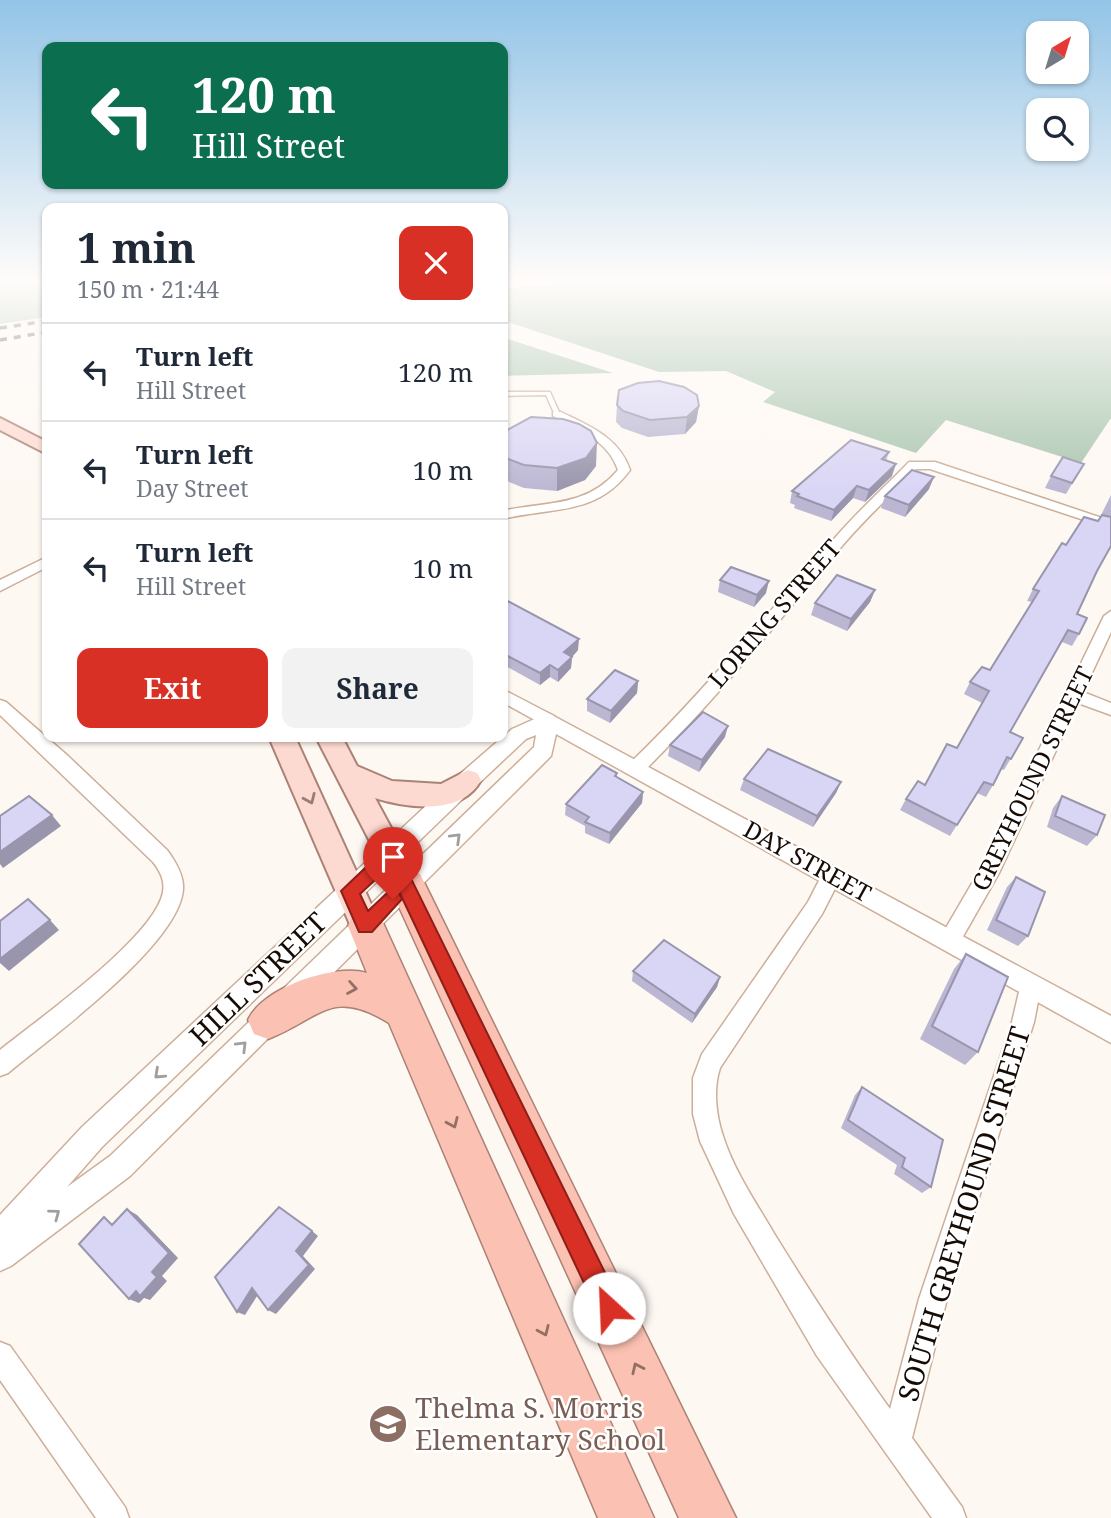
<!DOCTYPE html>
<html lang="en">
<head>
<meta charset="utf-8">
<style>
	body { margin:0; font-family:"Noto Serif",serif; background:#f2f2f3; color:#1f2937; height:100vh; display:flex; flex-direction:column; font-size:26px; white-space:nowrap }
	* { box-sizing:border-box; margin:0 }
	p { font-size:23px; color:#747a83 }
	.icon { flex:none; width:38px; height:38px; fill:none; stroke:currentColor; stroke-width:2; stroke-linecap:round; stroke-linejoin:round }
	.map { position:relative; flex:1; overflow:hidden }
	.drawer { position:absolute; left:42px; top:203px; width:466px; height:539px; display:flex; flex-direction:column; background:#fff; border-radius:14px; box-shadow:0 2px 5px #0004 }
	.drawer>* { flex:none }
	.hud { position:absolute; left:42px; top:42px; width:466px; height:147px; border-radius:14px; box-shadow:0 2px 5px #0004; background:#0b6e4f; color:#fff; overflow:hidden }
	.needle { width:46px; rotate:38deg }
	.controls { position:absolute; left:1026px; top:21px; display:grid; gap:14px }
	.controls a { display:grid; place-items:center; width:63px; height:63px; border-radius:14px; background:#fff; box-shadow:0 2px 5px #0004; font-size:35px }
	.pin { position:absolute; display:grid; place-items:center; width:60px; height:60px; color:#fff; margin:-72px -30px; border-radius:50% 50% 50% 0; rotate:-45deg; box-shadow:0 0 7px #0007 }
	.pin .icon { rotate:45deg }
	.me { position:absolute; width:77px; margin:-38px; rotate:335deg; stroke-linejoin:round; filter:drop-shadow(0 0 5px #0008) }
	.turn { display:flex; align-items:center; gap:24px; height:147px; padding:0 35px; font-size:32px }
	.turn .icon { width:91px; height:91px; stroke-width:2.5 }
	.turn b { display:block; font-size:49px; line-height:60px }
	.round { display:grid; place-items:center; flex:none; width:74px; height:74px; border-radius:14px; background:#f2f2f3 }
	.summary { display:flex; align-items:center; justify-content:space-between; height:119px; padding:0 35px }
	h1 { font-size:42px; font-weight:700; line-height:52px }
	.cta { display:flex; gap:14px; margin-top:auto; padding:14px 35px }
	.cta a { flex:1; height:80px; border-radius:14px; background:#d93025; color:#fff; font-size:28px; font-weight:700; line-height:80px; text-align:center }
	.cta a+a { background:#f2f2f3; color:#1f2937 }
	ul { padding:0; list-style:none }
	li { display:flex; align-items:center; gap:21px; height:98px; padding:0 35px; border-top:2px solid #e0e1e3 }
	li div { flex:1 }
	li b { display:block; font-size:26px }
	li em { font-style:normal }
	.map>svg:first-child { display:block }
</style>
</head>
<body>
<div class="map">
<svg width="1111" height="1518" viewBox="0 0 1111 1518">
	<rect width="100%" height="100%" fill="#fef8f3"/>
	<!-- forest -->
	<g fill="#aac6af">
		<polygon points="0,281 47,281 47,317 0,324"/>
		<polygon points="583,281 1111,281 1111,418 1081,463 946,420 916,453 763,402 775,392 726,371 659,372 502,320 502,289"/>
		<polygon points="502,337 613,373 502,376"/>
	</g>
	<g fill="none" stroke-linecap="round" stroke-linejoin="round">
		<!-- service casing -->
		<g stroke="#cdaf99" stroke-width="3">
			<polygon id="service" points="502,392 550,392 560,414 555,415 546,395 502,396"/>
		</g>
		<!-- minor casing -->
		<g stroke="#cdaf99" stroke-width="3">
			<g id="minor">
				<path d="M553,412H561C589,426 619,437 630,470C597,516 552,507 502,519V511C546,501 586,508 618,470C608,440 579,430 553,416Z"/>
				<path d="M909,462H935L1111,521V529L930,469H916C892,494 865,519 842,546C777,623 714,702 641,774H629L626,769L629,764C702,694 766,614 834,539C857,512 884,488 909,462Z"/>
				<polygon points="47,557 47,567 0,591 0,580"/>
				<polygon points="1111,611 1111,632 1083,692 1111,703 1111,715 1078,703 999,873 957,947 950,949 943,947 940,940 943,933 985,861 1104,616"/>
				<polygon points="502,689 554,716 556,720 554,724 542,724 502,702"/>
				<path d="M0,700L6,702L68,756L167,850C175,861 184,875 183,889C180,944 50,1038 8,1073L0,1076V1050C37,1020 155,937 163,892C165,880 160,871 153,862L0,715Z"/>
				<path d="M832,867L839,869L842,875L822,914L720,1068C713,1089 716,1115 723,1136C734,1171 757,1204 775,1235C812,1295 849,1352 890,1409L919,1299L1012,1022L1022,979L1030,976L1038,979L1041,986L1034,1022L947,1299L912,1438L962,1507L966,1518H932L817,1356L734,1214L700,1141L693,1114V1078L702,1054L808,902L825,869Z"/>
				<polygon points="0,1342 10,1346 125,1507 129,1518 96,1518 0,1380"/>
			</g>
		</g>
		<!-- tertiary casing -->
		<g stroke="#cdaf99" stroke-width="3">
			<path id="tertiary" d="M548,713L1111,1016V1043L556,734L551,756L130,1176L11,1266L0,1271V1215L82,1127L460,774L512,729ZM536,735L534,747L110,1156L67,1187L102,1147L476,786L526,739Z"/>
		</g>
		<!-- primary casing -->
		<g stroke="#ab8275" stroke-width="4">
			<g id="primary">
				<polygon points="0,418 47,442 47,454 0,430"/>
				<polygon points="269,737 295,737 381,926 377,936 366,940 355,936"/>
				<path d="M316,737H342L357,766L392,781L441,784L468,770L477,773L481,780C462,816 407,808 375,798L422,885L417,894L407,898L397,894Z"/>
			</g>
		</g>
		<!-- motorway casing -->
		<g stroke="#ab8275" stroke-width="3">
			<g id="motorway">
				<polygon points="407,870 420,874 736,1518 679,1518 389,885 394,874"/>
				<path d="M366,910L379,914L654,1518H598L389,1023C331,987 321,1018 268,1039L254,1034L248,1020C262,988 334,963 367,973L348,926L353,914Z"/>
			</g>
		</g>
		<!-- service -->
		<use href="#service" fill="#fff" fill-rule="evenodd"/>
		<!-- minor -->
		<use href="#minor" fill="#fff" fill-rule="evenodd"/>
		<!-- tertiary -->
		<use href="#tertiary" fill="#fff" fill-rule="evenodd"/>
		<!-- primary -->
		<use href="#primary" fill="#fddad1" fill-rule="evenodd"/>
		<!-- motorway -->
		<use href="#motorway" fill="#fbc1b2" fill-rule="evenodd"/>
		<!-- rail -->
		<g stroke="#615851" stroke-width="3.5" stroke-dasharray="7 7" stroke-linecap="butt">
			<polyline points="0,328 47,321"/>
			<polyline points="0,340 47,332"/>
		</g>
	</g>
	<!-- wall -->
	<g fill="#bbb7d3">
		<polygon points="617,405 699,406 696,422 685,434 648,437 622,428 616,422"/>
		<polygon points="502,433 596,466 585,480 557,491 524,488 509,482 502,473"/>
		<polygon points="889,452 886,461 892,476 865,502 853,498 831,521 794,508 795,505 790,503 792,491"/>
		<polygon points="1084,464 1066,494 1045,488 1051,476"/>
		<polygon points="929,489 905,517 881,508 885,496"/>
		<polygon points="1111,495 1111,546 1097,571 1077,614 1079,634 1072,646 1062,642 1010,732 1023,738 1004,770 1001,769 993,785 986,797 977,793 950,836 900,810 906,799 925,785 957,748 982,703 964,694 970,682 990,670 1032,602 1027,601 1033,589 1066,545 1098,521"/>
		<polygon points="720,580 766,593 754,607 718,592"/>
		<polygon points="875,590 870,602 847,631 811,615 815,603"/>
		<polygon points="502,598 578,650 572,657 571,668 558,682 550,677 540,685 502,664"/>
		<polygon points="638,681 637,693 610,723 587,711 587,699"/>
		<polygon points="725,737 699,772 668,756 670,745"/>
		<polygon points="617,773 617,778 643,792 642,803 609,844 585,833 585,826 565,815 566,804"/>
		<polygon points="744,779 841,782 836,793 813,827 740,790"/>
		<polygon points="1062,796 1097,835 1087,846 1047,827 1053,808"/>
		<polygon points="1016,877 1028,936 1018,946 987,930 1007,887"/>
		<polygon points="966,954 978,1052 965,1065 920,1039 954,969"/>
		<polygon points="633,971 720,977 717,987 692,1023 632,981"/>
		<polygon points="862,1087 931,1187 922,1193 894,1174 897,1165 841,1128 855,1095"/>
	</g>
	<!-- shaded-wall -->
	<g fill="#9895ac">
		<polygon points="699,406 696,422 685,434 687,417"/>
		<polygon points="597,443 596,466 585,480 557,491 557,468"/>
		<polygon points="896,464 892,476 865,502 869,490"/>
		<polygon points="934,477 929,489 905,517 909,505"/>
		<polygon points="857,486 853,498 831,521 834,510"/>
		<polygon points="769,581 766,593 754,607 757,595"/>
		<polygon points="875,590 870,602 847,631 851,619"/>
		<polygon points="579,639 578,650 572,657 571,668 558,682 558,670 564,652"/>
		<polygon points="550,665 550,677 540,685 540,673"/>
		<polygon points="638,681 637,693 610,723 611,711"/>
		<polygon points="728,726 725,737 699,772 702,760"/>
		<polygon points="841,782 836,793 813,827 817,816"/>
		<polygon points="643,792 642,803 609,844 610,833"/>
		<polygon points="52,815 61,826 3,868 0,864 0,852"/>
		<polygon points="50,920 59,930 9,971 0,963 0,959"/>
		<polygon points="720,977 717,987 692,1023 695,1014"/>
		<polygon points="127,1209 137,1215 178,1258 162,1276 167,1281 150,1300 144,1298 139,1303 129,1299 152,1272"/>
		<polygon points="312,1231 318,1236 303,1256 315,1269 276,1314 268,1310 296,1251"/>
		<polygon points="252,1288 259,1293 245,1315 237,1312"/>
	</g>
	<!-- building -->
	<g fill="#d9d5f5" stroke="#9895ac" stroke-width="2">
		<polygon points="659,381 684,387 697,395 699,406 687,417 650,420 623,411 617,405 619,390 638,383"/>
		<polygon points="531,417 563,419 579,424 591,431 597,443 586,458 557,468 524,465 508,459 502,452 502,433"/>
		<polygon points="851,440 889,452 882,459 896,464 869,490 857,486 834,510 797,496 799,494 792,491"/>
		<polygon points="1063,457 1084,464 1072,483 1051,476"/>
		<polygon points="912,470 934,477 909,505 885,496"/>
		<polygon points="1102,515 1111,517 1111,546 1097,571 1077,614 1087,618 1079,634 1068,630 1010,732 1023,738 1011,759 1007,757 993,785 984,782 957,825 906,799 918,781 925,785 947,744 957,748 989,691 970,682 982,667 990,670 1039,591 1033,589 1062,543 1066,545 1084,517 1098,521"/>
		<polygon points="731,567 769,581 757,595 720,580"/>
		<polygon points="837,575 875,590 851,619 815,603"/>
		<polygon points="502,598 579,639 564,652 572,657 558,670 550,665 540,673 502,653"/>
		<polygon points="615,670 638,681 611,711 587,699"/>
		<polygon points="703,712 728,726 702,760 670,745"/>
		<polygon points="768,749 841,782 817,816 744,779"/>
		<polygon points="602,765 617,773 615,776 643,792 610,833 585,822 589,817 566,804"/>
		<polygon points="29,796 52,815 0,852 0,816"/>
		<polygon points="1062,796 1105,815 1097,835 1055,816"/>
		<polygon points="1016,877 1045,892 1028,936 996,920"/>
		<polygon points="28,899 50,920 0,959 0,921"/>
		<polygon points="664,940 720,977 695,1014 633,971"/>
		<polygon points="966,954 1008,977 978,1052 932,1026"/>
		<polygon points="862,1087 943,1140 931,1187 902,1167 905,1158 848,1120"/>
		<polygon points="279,1207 312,1231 296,1251 309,1265 268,1310 252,1288 237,1312 215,1277"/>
		<polygon points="127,1209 169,1253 152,1272 157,1277 140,1296 136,1291 129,1299 79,1244 104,1217 112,1225"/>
	</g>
	<!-- one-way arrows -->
	<defs><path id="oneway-chevron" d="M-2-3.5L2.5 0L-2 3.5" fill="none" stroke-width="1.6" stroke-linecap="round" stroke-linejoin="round" transform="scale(1.75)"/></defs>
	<use stroke="#967d75" href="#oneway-chevron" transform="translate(310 799) rotate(66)"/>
	<g stroke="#a29e9b">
		<use href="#oneway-chevron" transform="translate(456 838) rotate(-44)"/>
		<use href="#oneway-chevron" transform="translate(242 1046) rotate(-45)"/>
		<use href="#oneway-chevron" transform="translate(159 1074) rotate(137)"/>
		<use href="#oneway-chevron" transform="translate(55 1214) rotate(-37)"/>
	</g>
	<g stroke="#947064">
		<use href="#oneway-chevron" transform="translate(352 988) rotate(10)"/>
		<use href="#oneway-chevron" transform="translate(453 1123) rotate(66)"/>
		<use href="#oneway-chevron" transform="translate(544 1331) rotate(66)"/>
		<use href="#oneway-chevron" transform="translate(637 1368) rotate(-115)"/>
	</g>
	<!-- sky -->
	<linearGradient id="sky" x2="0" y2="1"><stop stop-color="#93c4e7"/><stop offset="0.57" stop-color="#fffcfa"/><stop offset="1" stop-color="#fffcfa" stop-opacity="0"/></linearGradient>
	<rect width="1111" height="493" fill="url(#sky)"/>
	<!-- route -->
	<polygon fill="#d93025" stroke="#8d1f18" stroke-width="2" points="390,848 397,850 618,1299 621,1308 618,1317 609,1320 600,1317 388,868 360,894 368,911 387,893 399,893 402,899 372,932 359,932 341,891 384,850"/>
	<!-- icons -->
	<defs>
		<g id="school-disc" transform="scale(2.0125)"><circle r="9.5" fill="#8d6e63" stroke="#fff"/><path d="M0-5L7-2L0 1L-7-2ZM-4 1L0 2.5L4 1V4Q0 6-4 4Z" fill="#fff"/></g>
	</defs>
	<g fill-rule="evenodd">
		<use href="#school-disc" x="388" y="1424"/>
	</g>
	<g text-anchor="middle" stroke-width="5" stroke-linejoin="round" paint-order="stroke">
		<!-- street labels -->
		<g font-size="24" fill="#170c05" stroke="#fff">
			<text transform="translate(775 614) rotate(-49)" y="8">LORING STREET</text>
			<text transform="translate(1033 779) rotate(-64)" y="8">GREYHOUND STREET</text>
			<text transform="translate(807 862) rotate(29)" y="8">DAY STREET</text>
		</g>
		<!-- near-street labels -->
		<g font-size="28" fill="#170c05" stroke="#fff">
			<text transform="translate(258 979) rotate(-44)" y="10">HILL STREET</text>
			<text transform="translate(964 1214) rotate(-73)" y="10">SOUTH GREYHOUND STREET</text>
		</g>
		<!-- near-education labels -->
		<g font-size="28" fill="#785e54" stroke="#fff" text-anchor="start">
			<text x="415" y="1418">Thelma S. Morris<tspan x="415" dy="32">Elementary School</tspan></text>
		</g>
	</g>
</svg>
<div class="controls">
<a><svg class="needle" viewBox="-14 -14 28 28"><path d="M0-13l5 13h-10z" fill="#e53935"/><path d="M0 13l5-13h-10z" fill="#747a83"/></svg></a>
<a><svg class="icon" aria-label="search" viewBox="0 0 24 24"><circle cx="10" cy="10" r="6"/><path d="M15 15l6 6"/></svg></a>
</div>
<div class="pin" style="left:393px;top:899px;background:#d93025"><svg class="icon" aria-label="arrive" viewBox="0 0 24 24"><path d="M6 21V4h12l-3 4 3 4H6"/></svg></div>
<svg class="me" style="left:609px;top:1308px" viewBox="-20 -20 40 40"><circle r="19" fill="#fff"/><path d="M0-13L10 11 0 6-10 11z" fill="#d93025"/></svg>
<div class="hud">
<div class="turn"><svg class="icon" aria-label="left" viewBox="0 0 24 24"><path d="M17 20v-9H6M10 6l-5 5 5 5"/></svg><div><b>120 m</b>Hill Street</div></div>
</div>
<section class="drawer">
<div class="summary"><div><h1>1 min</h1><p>150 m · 21:44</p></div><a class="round" style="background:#d93025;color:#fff"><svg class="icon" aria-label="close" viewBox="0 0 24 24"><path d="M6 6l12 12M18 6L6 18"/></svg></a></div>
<ul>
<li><svg class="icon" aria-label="left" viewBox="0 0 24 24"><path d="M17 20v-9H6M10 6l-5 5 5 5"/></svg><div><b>Turn left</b><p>Hill Street</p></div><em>120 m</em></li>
<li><svg class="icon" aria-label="left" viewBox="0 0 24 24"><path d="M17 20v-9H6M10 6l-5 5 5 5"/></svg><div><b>Turn left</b><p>Day Street</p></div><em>10 m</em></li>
<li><svg class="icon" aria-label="left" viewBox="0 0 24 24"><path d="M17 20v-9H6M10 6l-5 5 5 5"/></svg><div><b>Turn left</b><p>Hill Street</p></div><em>10 m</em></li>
</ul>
<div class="cta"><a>Exit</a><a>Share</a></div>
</section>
</div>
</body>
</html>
